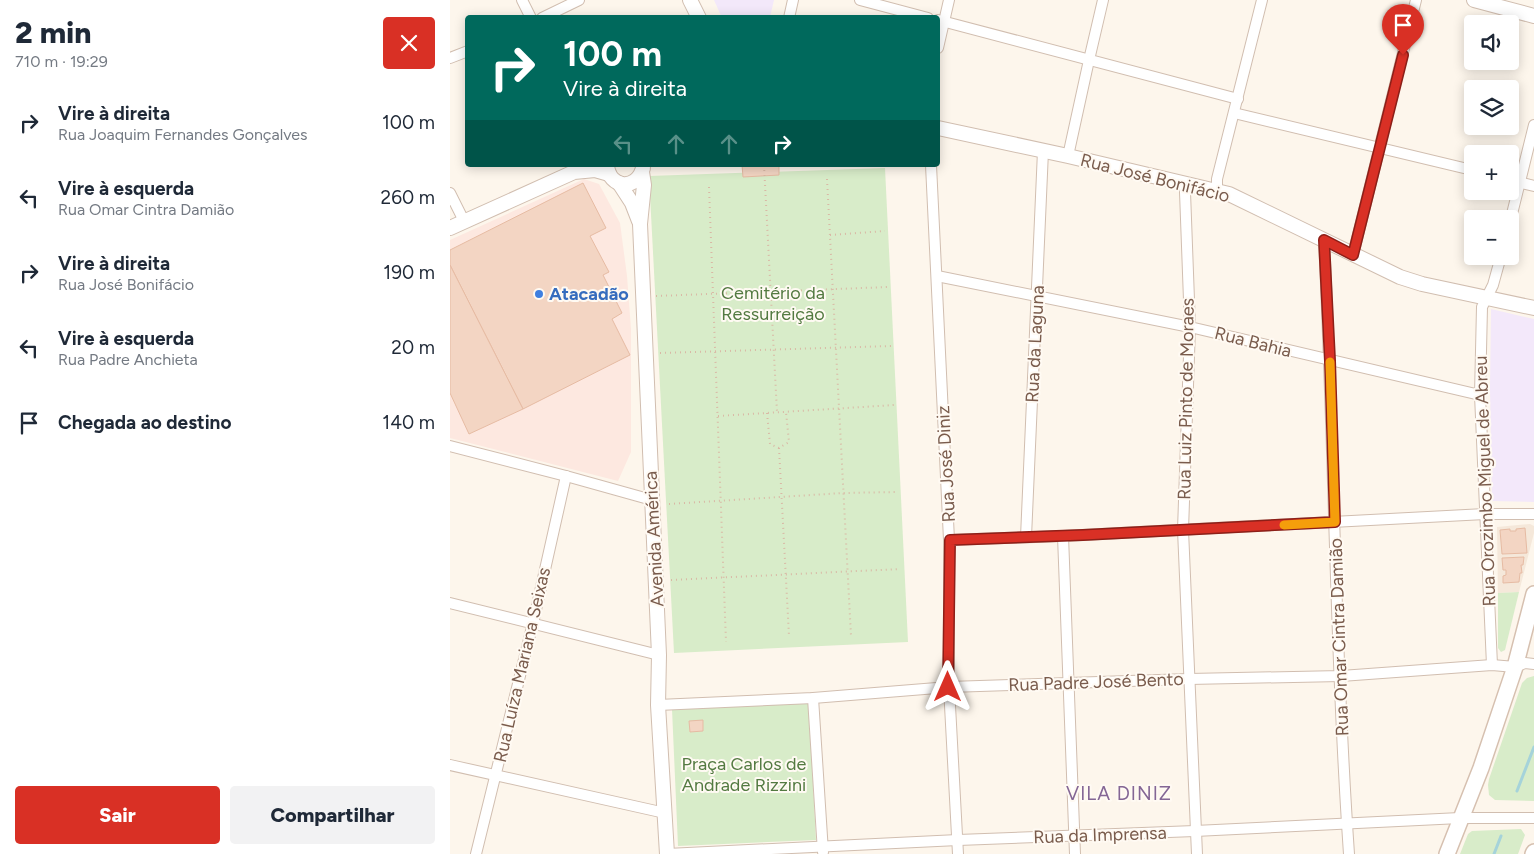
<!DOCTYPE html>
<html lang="pt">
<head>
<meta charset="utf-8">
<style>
	body { margin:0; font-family:Figtree,sans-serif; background:#f2f2f3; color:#1f2937; height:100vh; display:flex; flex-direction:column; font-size:19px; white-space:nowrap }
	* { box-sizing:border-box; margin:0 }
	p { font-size:16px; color:#747a83 }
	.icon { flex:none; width:28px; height:28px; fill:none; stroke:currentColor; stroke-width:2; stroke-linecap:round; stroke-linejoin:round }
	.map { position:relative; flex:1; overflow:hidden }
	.details { display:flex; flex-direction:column; background:#fff; width:450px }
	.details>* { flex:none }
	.guide { position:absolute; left:15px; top:15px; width:475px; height:152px; border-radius:5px; box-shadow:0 2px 12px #0003; background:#00695c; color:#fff; overflow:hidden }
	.buttons { position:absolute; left:1014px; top:15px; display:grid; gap:10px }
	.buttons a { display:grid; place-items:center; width:55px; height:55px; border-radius:5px; background:#fff; box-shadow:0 2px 12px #0003; font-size:25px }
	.pin { position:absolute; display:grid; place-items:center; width:42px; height:42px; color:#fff; margin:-51px -21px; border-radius:50% 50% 50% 0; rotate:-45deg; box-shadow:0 0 5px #0007 }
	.pin .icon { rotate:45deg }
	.me { position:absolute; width:55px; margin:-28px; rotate:0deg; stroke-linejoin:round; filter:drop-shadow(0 0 4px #0008) }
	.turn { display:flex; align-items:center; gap:18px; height:105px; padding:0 15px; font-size:22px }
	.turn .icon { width:65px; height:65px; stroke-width:2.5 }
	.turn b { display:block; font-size:35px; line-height:42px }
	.lanes { display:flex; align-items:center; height:48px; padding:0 15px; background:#0003; justify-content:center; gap:25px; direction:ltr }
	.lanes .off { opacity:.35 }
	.round { display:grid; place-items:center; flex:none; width:52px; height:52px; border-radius:5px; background:#f2f2f3 }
	.head { display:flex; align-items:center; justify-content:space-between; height:85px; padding:0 15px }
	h1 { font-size:30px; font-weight:800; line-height:38px }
	.button { display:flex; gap:10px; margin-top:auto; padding:10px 15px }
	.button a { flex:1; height:58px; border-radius:5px; background:#d93025; color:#fff; font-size:20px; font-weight:800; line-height:58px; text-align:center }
	.button a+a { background:#f2f2f3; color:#1f2937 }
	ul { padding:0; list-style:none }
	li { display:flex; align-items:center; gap:15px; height:75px; padding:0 15px }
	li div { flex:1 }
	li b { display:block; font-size:19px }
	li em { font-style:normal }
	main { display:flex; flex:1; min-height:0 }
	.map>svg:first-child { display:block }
</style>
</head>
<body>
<main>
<section class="details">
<div class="head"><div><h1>2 min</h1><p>710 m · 19:29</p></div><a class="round" style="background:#d93025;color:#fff"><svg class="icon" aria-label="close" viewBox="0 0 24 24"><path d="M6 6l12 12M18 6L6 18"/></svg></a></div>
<ul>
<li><svg class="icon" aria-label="right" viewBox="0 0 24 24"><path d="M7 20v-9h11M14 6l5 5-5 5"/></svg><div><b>Vire à direita</b><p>Rua Joaquim Fernandes Gonçalves</p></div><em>100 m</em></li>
<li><svg class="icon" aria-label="left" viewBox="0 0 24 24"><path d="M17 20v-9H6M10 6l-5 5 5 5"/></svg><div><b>Vire à esquerda</b><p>Rua Omar Cintra Damião</p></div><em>260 m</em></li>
<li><svg class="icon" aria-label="right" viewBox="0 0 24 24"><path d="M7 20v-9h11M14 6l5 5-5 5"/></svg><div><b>Vire à direita</b><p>Rua José Bonifácio</p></div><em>190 m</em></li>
<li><svg class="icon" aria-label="left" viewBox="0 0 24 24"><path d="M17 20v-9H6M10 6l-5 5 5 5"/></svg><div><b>Vire à esquerda</b><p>Rua Padre Anchieta</p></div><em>20 m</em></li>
<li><svg class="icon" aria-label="arrive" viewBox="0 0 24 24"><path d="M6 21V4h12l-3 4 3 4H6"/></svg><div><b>Chegada ao destino</b></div><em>140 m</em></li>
</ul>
<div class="button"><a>Sair</a><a>Compartilhar</a></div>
</section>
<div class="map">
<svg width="1084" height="854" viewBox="0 0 1084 854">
	<rect width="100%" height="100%" fill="#fdf6ec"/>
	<!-- residential -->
	<path fill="#f5e8da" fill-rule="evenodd" d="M1080,524L1084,526V533L1069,592L1048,593L1047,527ZM1066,529H1075L1076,553L1052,554L1050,530L1060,531H1066ZM1074,557V560L1071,565L1072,573H1070V577L1053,583V576L1056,575V570L1053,569L1052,558Z"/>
	<!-- commercial -->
	<polygon fill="#fde8e0" points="134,179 149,184 170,223 177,276 181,329 181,452 168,481 0,438 0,240"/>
	<!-- education -->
	<g fill="#f3e8fa">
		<polygon points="264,0 324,0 320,17 272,18"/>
		<polygon points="1041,309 1084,319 1084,502 1042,501 1040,388"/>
	</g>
	<!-- green -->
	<g fill="#d8ecc9">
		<polygon points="435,168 458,642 224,653 199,176"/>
		<polygon points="1069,592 1055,650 1051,652 1048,648 1048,593"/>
		<polygon points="1084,676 1084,801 1045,800 1039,795 1038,785 1039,779 1072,683 1077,678"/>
		<polygon points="359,703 366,840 228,846 222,709"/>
		<polygon points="1071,829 1075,835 1068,854 1010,854 1018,834 1022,831"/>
	</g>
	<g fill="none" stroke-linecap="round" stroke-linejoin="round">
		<!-- stream -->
		<g stroke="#a5d3da" stroke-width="3">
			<polyline points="1067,791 1084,747"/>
			<polyline points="1044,854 1051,836"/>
		</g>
	</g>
	<!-- building -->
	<g fill="#f3d5c3" stroke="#e6bba3">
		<polygon points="292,165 329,165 329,175 293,177"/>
		<polygon points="133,183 156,228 140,236 159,272 153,275 172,313 162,319 180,355 73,409 0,265 0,250"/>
		<polygon points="0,265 73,409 19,434 0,393"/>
		<polygon points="1075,528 1077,553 1052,554 1050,530 1060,529 1060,531 1066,531 1066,529"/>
		<polygon points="1074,557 1073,565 1071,565 1072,573 1070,573 1069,582 1053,583 1053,576 1056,575 1056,570 1053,570 1052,558"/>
		<polygon points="253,720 253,731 240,732 239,721"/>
	</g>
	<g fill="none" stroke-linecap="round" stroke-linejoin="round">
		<!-- minor casing -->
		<g stroke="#d1beb0" stroke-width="12">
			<g id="minor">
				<polyline points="72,0 81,18"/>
				<polyline points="410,0 478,18"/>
				<polyline points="92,18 129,0"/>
				<polyline points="339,18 343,0"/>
				<polyline points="488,20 788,99"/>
				<polyline points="488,48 499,0"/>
				<polyline points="0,58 18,51"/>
				<polyline points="784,113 1022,170"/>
				<polyline points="618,156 639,60 653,0"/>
				<polyline points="481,165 499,540 499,687 508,854"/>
				<polyline points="1060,180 1084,186"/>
				<polyline points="736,184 735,192 740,327 733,530 747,854"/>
				<polyline points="767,191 767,179 812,0"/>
				<polyline points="0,193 14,221"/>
				<polyline points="1060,222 1084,125"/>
				<path d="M874,240C884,445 885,650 899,854"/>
				<polyline points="903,255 966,0"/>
				<polyline points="487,276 740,327 1030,395"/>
				<polyline points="0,446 116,476 202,500"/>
				<polyline points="613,536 625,854"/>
				<polyline points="576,537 593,151"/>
				<polyline points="499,540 613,536 1035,514 1084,514"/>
				<polyline points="0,603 209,655"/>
				<polyline points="1042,665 1030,395 1032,307 1043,285 1051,256"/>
				<polyline points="363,698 373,852"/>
				<polyline points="208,705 363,698 499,687 739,679 891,676 1042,665 1065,667 1075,663 1084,664"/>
				<polyline points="0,765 215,813"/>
				<polyline points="26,854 83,623 116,476"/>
				<polyline points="217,854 508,840 745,831 1010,818 1084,818"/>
			</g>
		</g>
		<!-- tertiary casing -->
		<g stroke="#d1beb0" stroke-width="16">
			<g id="tertiary">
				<polyline points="240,0 249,18"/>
				<polyline points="1024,0 1084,16"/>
				<polyline points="488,128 618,156 779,194 950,277 972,284 1084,308"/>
				<path d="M157,165C159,189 187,191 193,168"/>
				<polyline points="192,172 194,185 190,224 209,655 208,705 217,854"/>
				<polyline points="169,183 182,203 189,221"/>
				<polyline points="0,228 124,172 145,170 159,174"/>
			</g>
		</g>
		<!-- secondary casing -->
		<g stroke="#d6c0b0" stroke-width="18">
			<g id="secondary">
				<polyline points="997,854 1031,768 1065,667 1084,594"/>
				<polyline points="1083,854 1084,852"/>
			</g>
		</g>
		<!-- path -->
		<g stroke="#d9b8a5" stroke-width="2" stroke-dasharray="1 4" stroke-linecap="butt">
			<polyline points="314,165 327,412"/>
			<polyline points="377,179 401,636"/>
			<polyline points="259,187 276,642"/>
			<polyline points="380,235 435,231"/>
			<polyline points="206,296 438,287"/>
			<polyline points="210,353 441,346"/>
			<polyline points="317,413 320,444 329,448 339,442 336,412"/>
			<polyline points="268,416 444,405"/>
			<polyline points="329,448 339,636"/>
			<polyline points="219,504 393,493 447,492"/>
			<polyline points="221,580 450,569"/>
		</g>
		<!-- minor -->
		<use href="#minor" stroke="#fff" stroke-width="10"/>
		<!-- tertiary -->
		<use href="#tertiary" stroke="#fff" stroke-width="14"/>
		<!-- secondary -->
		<use href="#secondary" stroke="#fff" stroke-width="15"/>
	</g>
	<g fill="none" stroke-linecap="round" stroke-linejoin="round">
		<!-- route casing -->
		<g stroke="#8d1f18" stroke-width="12">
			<polyline id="route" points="498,687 500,540 633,535 885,522 880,361 874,240 903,255 953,55"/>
		</g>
		<!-- route -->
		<use href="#route" stroke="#d93025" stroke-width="9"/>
		<!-- slow -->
		<polyline stroke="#f59e0b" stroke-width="9" points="834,525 885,522 880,362"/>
	</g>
	<!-- markers -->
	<circle fill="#3f7fe0" stroke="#fffaf3" stroke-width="2" cx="89" cy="294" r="5"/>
	<g text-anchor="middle" stroke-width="4" stroke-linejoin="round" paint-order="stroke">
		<!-- street labels -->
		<g font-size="18" fill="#7a5c4d" stroke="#fffaf3">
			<text transform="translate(705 178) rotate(14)" y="6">Rua José Bonifácio</text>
			<text transform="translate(803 342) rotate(14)" y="6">Rua Bahia</text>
			<text transform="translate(585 344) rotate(-87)" y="6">Rua da Laguna</text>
			<text transform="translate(736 399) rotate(-89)" y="6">Rua Luiz Pinto de Moraes</text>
			<text transform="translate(496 464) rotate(-93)" y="6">Rua José Diniz</text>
			<text transform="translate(1035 481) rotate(-92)" y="6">Rua Orozimbo Miguel de Abreu</text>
			<text transform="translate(204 539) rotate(-93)" y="6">Avenida América</text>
			<text transform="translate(889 637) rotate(-92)" y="6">Rua Omar Cintra Damião</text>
			<text transform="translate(72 665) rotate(-77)" y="6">Rua Luíza Mariana Seixas</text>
			<text transform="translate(646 682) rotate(-2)" y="6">Rua Padre José Bento</text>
			<text transform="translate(650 835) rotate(-2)" y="6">Rua da Imprensa</text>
		</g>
		<!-- park labels -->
		<g font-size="18" fill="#537a41" stroke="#fffaf3">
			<text x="323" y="299">Cemitério da<tspan x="323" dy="21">Ressurreição</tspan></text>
			<text x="294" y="770">Praça Carlos de<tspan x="294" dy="21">Andrade Rizzini</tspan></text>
		</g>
		<!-- shop labels -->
		<g font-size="18" font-weight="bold" fill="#366cbe" stroke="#fffaf3" text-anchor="start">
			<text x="99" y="300">Atacadão</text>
		</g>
		<!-- neighbourhood labels -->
		<g font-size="19" letter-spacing="1" fill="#846695" stroke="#fffaf3">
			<text x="669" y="800">VILA DINIZ</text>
		</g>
	</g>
</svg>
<div class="buttons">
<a><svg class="icon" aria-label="sound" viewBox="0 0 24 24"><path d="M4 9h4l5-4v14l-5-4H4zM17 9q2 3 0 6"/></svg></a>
<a><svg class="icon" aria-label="layers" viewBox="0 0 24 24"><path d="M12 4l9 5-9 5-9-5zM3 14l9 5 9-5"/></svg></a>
<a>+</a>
<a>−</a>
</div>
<div class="pin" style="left:953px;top:55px;background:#d93025"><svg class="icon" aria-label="arrive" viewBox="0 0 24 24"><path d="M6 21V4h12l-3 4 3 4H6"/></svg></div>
<svg class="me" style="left:498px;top:687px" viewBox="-20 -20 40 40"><path d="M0-17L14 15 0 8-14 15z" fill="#d93025" stroke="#fff" stroke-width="4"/></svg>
<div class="guide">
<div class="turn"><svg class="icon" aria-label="right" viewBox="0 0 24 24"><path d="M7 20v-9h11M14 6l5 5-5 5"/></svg><div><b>100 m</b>Vire à direita</div></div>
<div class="lanes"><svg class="icon off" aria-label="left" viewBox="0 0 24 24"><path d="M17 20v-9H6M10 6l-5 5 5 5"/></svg><svg class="icon off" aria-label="ahead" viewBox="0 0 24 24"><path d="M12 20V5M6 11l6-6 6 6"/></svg><svg class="icon off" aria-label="ahead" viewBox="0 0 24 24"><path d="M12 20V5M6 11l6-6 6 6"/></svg><svg class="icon" aria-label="right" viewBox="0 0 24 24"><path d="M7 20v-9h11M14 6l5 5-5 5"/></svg></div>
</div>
</div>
</main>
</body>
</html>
